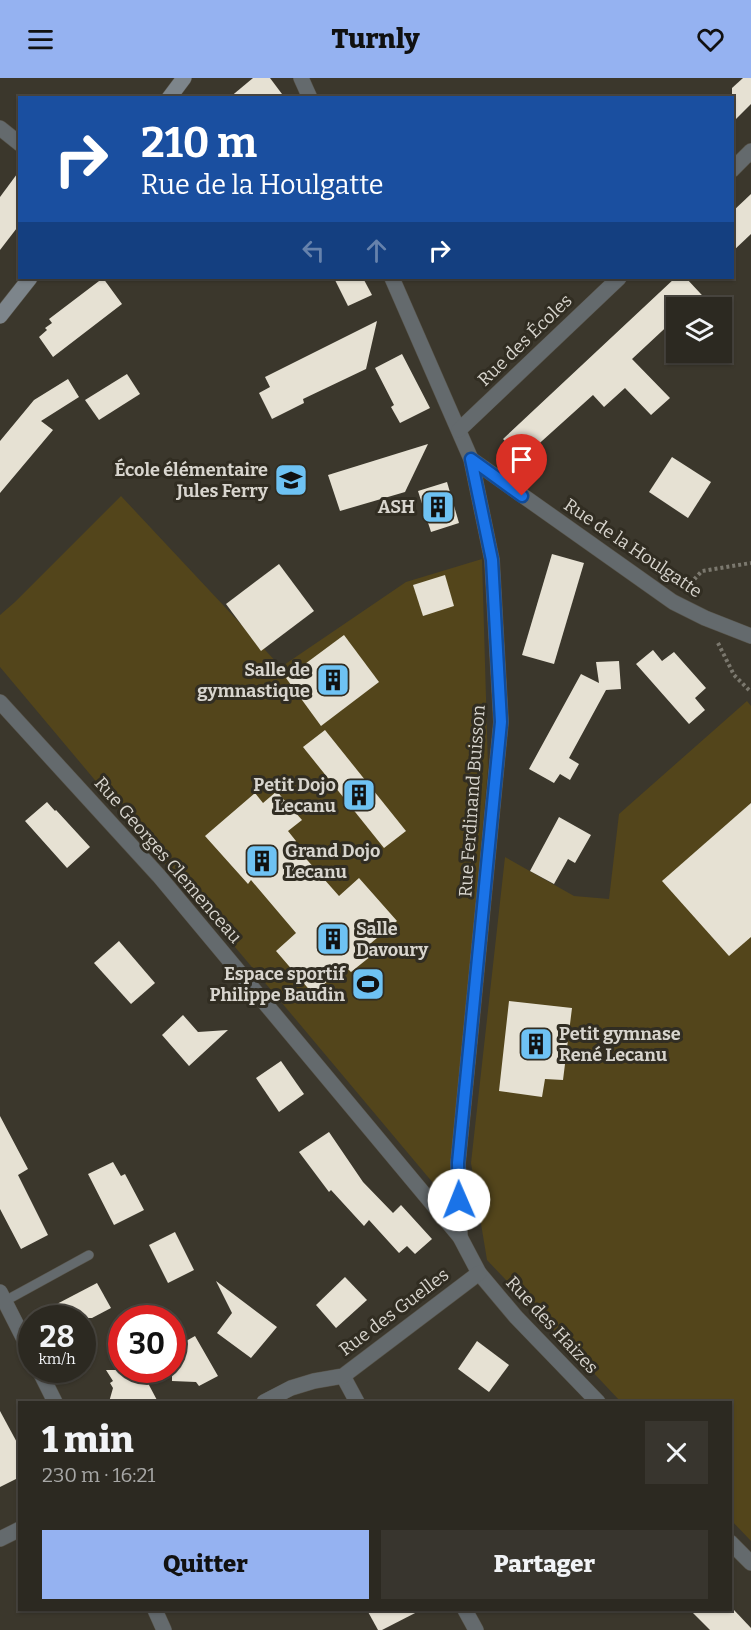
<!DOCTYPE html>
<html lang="fr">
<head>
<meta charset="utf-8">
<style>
	body { margin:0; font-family:Bitter,serif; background:#38352e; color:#f1f3f6; height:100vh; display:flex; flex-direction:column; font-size:22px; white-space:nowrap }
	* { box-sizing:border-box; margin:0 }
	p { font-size:20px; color:#a6a6a5 }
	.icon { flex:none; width:33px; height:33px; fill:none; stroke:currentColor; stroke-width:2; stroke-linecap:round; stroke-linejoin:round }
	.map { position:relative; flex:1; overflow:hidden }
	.details { position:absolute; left:18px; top:1323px; width:714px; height:210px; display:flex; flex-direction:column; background:#2c2921; border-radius:0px; box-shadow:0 2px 4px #0004,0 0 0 2px #48453f }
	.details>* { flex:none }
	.banner { position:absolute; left:18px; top:18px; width:716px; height:183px; border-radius:0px; box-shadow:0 2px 4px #0004,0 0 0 2px #48453f; background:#1a4fa0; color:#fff; overflow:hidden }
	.fabs { position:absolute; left:666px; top:219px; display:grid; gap:12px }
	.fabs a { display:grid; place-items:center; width:66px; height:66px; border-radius:0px; background:#2c2921; box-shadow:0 2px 4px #0004,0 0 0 2px #48453f; font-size:30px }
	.speed { position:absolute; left:18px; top:1227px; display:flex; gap:12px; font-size:30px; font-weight:700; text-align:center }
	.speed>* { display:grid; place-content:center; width:78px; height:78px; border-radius:50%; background:#2c2921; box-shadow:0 2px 4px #0004,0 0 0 2px #48453f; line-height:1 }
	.speed small { font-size:15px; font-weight:400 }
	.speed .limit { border:9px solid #d22; background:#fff; color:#111 }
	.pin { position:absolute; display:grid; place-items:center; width:51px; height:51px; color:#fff; margin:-62px -26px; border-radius:50% 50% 50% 0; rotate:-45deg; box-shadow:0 0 6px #0007 }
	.pin .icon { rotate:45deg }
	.me { position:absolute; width:66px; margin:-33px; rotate:359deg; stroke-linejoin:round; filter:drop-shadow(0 0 4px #0008) }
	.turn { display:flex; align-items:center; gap:21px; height:126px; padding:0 24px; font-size:27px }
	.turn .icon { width:78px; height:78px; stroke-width:2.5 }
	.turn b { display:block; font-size:42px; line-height:51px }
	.lanes { display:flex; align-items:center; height:57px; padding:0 24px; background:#0003; justify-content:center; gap:30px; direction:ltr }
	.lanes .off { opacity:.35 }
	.round { display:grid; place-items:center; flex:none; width:63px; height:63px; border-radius:0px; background:#38352e }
	.headline { display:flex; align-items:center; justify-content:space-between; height:102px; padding:0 24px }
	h1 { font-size:36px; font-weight:800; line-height:45px }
	.action { display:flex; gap:12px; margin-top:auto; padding:12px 24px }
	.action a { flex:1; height:69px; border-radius:0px; background:#95b2f1; color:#111; font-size:24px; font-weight:800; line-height:69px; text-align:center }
	.action a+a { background:#38352e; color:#f1f3f6 }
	header { display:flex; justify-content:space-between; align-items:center; height:78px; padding:0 24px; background:#95b2f1; color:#111; font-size:27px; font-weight:800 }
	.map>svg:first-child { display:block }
</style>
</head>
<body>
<header><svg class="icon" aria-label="menu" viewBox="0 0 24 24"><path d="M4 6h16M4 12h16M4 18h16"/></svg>Turnly<svg class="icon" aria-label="heart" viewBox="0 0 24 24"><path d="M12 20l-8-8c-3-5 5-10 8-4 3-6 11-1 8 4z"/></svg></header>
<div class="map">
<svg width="751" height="1552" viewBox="0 0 751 1552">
	<rect width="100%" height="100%" fill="#3b372c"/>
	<!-- green -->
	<g fill="#53451b">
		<polygon points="121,418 281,589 406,504 482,481 488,689 449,1124 0,589 0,537 15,524"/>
		<polygon points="747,623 751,628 751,1463 731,1442 730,1324 621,1324 487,1182 471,1085 505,779 574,818 609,821 619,736"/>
	</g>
	<!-- building -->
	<g fill="#e6e1d3">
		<polygon points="253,0 270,0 285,20 229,20"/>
		<polygon points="743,0 751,0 751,26 732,45 732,10"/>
		<polygon points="20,92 20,146 0,172 0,119"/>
		<polygon points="751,116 751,156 732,174 732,134"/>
		<polygon points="103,200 122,226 53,279 39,259 47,252 45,250 52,245 49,241"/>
		<polygon points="334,200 363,200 372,217 348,228"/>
		<polygon points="675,200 686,200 714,230 676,230 676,240 632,281 670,320 651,337 625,310 604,329 593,317 522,381 503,361"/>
		<polygon points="377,243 366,291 303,321 304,325 272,341 259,315 270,309 265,299"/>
		<polygon points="402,276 430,330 400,345 391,329 394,327 375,290"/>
		<polygon points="127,296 140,316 99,342 85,322"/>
		<polygon points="68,301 79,319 41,343 53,352 0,415 0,363 34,322"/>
		<polygon points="428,366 405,414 340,433 328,397"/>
		<polygon points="672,379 711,404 688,440 649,414"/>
		<polygon points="447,404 459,445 431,454 418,413"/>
		<polygon points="552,476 584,485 554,586 522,577"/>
		<polygon points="279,486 314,533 261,573 226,526"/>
		<polygon points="445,497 454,528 423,538 413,507"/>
		<polygon points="344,557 379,604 321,648 286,600"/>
		<polygon points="653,572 662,583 674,574 706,610 695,620 705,632 689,646 636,586"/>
		<polygon points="619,583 621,611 606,612 569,680 579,686 570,702 560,696 554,705 529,691 581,596 599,605 596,584"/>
		<polygon points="325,652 406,753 384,770 303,669"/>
		<polygon points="277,713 284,722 291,723 295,734 302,742 288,753 296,763 293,766 339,818 359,800 397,843 364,871 371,878 351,894 345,888 313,916 276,873 296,855 251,802 248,806 205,758 255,715 263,725"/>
		<polygon points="47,724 55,733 56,732 90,769 67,790 25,743"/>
		<polygon points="751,725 751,859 729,878 662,803"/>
		<polygon points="559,739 591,757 575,785 568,781 554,806 530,793"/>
		<polygon points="119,863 155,905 131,926 94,885"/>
		<polygon points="509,923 572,930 563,1002 545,1001 542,1019 499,1013"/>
		<polygon points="183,937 198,954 228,952 189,988 162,957"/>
		<polygon points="281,983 304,1016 279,1034 256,1000"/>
		<polygon points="0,1038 28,1091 18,1097 48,1157 21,1171 0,1131"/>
		<polygon points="329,1054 363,1104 393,1135 401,1127 432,1161 415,1176 407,1168 399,1175 369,1142 364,1148 331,1112 329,1114 299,1074"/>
		<polygon points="113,1084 121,1098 125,1096 144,1132 114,1147 88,1096"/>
		<polygon points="175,1154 194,1192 168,1205 149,1167"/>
		<polygon points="345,1199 367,1222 336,1250 316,1227"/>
		<polygon points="216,1203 277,1249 251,1280 217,1255 232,1235"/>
		<polygon points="97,1205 111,1230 92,1240 30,1240"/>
		<polygon points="195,1258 218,1298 199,1308 196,1304 172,1303 172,1271"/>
		<polygon points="477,1263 509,1287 489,1314 458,1291"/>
		<polygon points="106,1292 141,1292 158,1324 109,1324 113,1310 110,1305 113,1303"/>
		<polygon points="0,1333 20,1370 20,1399 0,1409"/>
		<polygon points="367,1532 421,1532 382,1552 378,1552"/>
		<polygon points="690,1532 734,1532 751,1550 751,1552 710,1552"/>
	</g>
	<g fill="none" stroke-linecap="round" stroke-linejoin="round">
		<!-- lane casing -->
		<g stroke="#575349" stroke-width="10">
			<polyline id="lane" points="5,1223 89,1177"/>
		</g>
		<!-- street casing -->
		<g stroke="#575349" stroke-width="16">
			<g id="street">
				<polyline points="301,0 310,20"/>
				<polyline points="0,50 20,66"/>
				<polyline points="732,92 751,73"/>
				<polyline points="392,200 471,381 492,482 501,644 458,1085 460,1159"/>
				<polyline points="459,352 619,200"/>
				<polyline points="471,381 673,524 705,540 751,558"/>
				<polyline points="0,624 159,798 460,1159 479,1195 516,1239 598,1324"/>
				<polyline points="0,1214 32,1277"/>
				<polyline points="39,1292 55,1324"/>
				<polyline points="343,1298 357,1324"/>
				<polyline points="264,1324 291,1310 314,1303 343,1298 479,1195"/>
				<polyline points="0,1461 20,1451"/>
				<polyline points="730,1464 751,1485"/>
				<polyline points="155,1532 164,1552"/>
				<polyline points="465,1532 476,1552"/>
			</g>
		</g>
		<!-- secondary casing -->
		<g stroke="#575349" stroke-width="16">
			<g id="secondary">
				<polyline points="169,20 184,0"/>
				<polyline points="0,238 30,200"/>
			</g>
		</g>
		<!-- path -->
		<g stroke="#7b786e" stroke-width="4" stroke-dasharray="3 3" stroke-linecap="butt">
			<polyline points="686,510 702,493 751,485"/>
			<polyline points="718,565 734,597 751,614"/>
		</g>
		<!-- lane -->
		<use href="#lane" stroke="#646a6d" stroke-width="9"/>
		<!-- street -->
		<use href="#street" stroke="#646a6d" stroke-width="15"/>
		<!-- secondary -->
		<use href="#secondary" stroke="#7d858b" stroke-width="15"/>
	</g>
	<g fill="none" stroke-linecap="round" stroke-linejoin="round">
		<!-- route casing -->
		<g stroke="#114b97" stroke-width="15">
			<polyline id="route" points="459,1122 458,1085 501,644 492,482 471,381 522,418"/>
		</g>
		<!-- route -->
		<use href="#route" stroke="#1a73e8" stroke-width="10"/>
	</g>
	<!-- icons -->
	<defs>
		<g id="school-square" transform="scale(1.725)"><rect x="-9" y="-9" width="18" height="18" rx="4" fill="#6ec2f3" stroke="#312d22"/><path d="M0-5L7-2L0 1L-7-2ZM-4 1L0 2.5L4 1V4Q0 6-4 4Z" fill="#111"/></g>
		<g id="building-square" transform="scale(1.725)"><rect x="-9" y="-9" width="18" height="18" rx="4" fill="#6ec2f3" stroke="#312d22"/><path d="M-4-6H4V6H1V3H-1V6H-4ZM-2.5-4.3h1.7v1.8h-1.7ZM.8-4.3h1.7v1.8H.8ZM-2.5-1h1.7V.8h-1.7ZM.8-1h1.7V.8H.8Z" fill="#111"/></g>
		<g id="stadium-square" transform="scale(1.725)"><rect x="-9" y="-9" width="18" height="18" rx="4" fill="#6ec2f3" stroke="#312d22"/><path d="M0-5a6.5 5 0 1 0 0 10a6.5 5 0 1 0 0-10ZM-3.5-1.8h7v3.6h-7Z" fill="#111"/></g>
	</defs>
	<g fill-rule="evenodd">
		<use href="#school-square" x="291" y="402"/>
		<use href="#building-square" x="438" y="429"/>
		<use href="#building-square" x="333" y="602"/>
		<use href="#building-square" x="359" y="717"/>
		<use href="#building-square" x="262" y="783"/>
		<use href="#building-square" x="333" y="861"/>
		<use href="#stadium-square" x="368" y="906"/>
		<use href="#building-square" x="536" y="966"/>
	</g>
	<g text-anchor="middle" stroke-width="6" stroke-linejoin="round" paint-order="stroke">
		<!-- street labels -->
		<g font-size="18" fill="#d8d5ce" stroke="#312d22">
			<text transform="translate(525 262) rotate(-44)" y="6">Rue des Écoles</text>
			<text transform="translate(633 470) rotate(34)" y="6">Rue de la Houlgatte</text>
			<text transform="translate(472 723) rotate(-86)" y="6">Rue Ferdinand Buisson</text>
			<text transform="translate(168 782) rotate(49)" y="6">Rue Georges Clemenceau</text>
			<text transform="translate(394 1234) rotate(-37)" y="6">Rue des Guelles</text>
			<text transform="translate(552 1247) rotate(47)" y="6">Rue des Haizes</text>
		</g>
		<!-- poi labels -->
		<g font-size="18" font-weight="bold" fill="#d8d5ce" stroke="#312d22" text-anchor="end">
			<text x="268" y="398">École élémentaire<tspan x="268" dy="21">Jules Ferry</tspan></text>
			<text x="415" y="435">ASH</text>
			<text x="310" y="598">Salle de<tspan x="310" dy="21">gymnastique</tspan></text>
			<text x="336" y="713">Petit Dojo<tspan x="336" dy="21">Lecanu</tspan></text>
			<text x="285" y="779" text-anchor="start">Grand Dojo<tspan x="285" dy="21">Lecanu</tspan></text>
			<text x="356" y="857" text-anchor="start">Salle<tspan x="356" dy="21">Davoury</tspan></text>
			<text x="345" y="902">Espace sportif<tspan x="345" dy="21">Philippe Baudin</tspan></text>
			<text x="559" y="962" text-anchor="start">Petit gymnase<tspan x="559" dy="21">René Lecanu</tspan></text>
		</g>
	</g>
</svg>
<div class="fabs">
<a><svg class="icon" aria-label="layers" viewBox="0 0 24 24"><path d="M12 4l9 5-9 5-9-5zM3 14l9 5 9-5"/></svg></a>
</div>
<div class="speed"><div>28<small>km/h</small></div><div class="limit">30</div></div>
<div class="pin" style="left:522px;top:418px;background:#d93025"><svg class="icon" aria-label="arrive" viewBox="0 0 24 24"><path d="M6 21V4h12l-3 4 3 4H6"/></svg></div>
<svg class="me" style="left:459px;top:1122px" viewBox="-20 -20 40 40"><circle r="19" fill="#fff"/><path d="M0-13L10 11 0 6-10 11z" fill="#1a73e8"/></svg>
<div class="banner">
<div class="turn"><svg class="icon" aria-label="right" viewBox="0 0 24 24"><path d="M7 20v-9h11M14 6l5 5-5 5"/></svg><div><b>210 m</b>Rue de la Houlgatte</div></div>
<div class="lanes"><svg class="icon off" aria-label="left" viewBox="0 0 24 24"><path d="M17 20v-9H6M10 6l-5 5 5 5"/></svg><svg class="icon off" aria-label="ahead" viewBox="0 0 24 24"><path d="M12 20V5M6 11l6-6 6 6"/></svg><svg class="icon" aria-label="right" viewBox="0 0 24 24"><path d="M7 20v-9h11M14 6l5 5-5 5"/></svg></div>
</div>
<section class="details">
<div class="headline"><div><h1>1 min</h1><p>230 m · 16:21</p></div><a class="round"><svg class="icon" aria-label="close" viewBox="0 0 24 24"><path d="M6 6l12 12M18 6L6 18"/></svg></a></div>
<div class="action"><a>Quitter</a><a>Partager</a></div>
</section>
</div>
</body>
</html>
